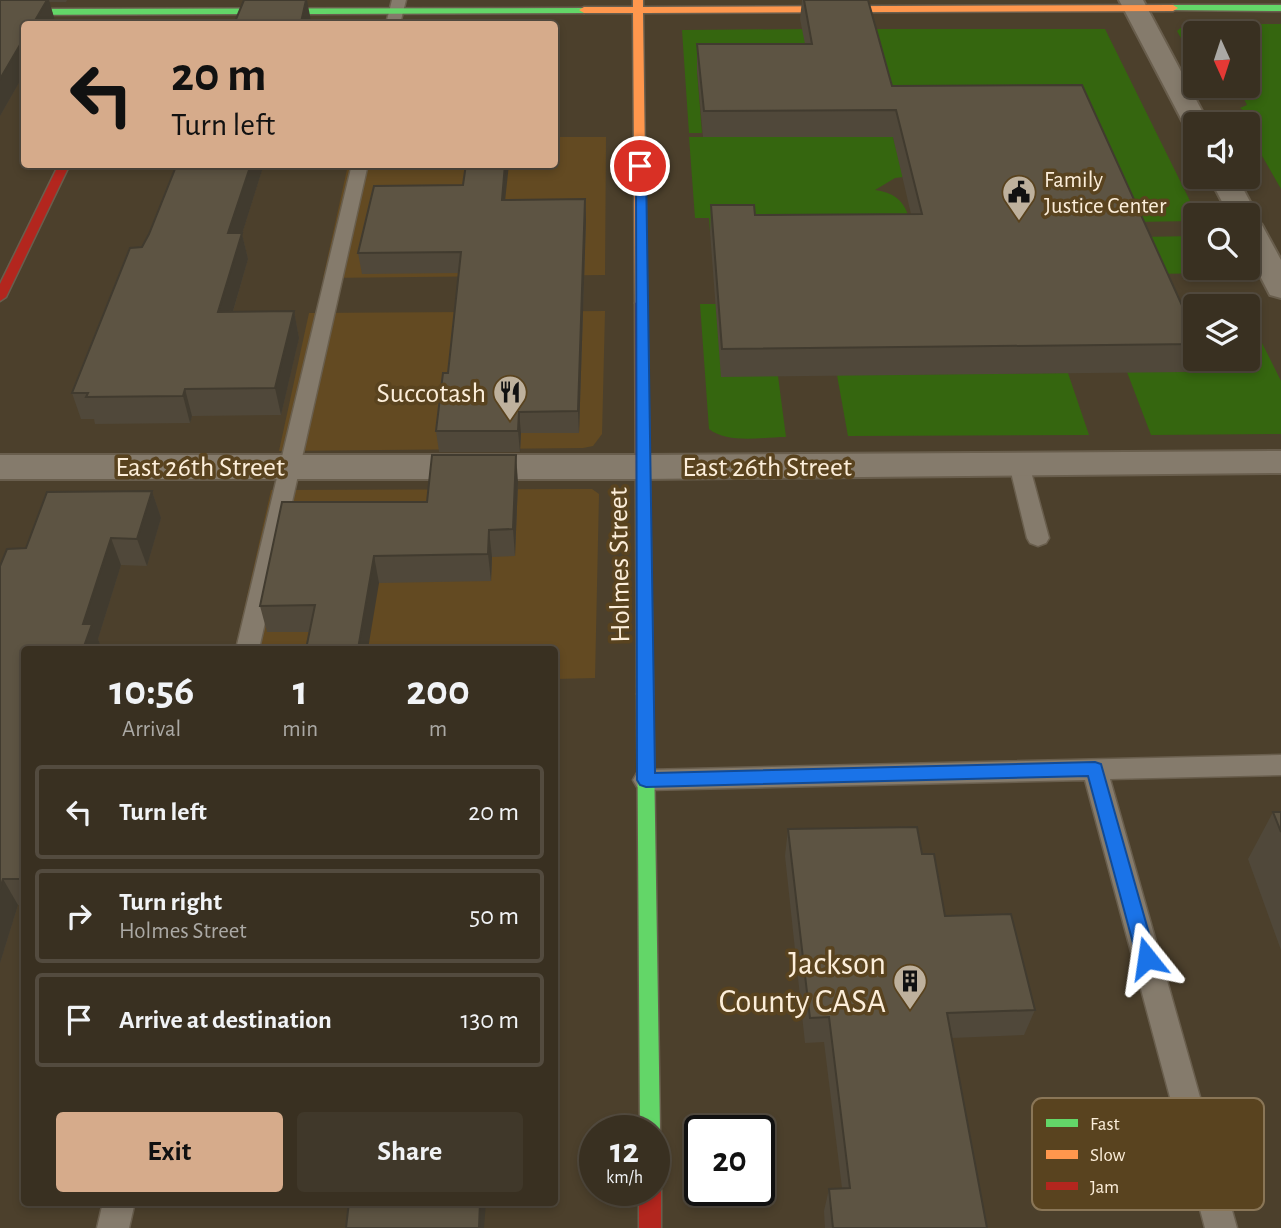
<!DOCTYPE html>
<html lang="en">
<head>
<meta charset="utf-8">
<style>
	body { margin:0; font-family:"Alegreya Sans",sans-serif; background:#40382a; color:#f1f3f6; height:100vh; display:flex; flex-direction:column; font-size:26px; white-space:nowrap }
	* { box-sizing:border-box; margin:0 }
	p { font-size:23px; color:#aba9a5 }
	.icon { flex:none; width:38px; height:38px; fill:none; stroke:currentColor; stroke-width:2; stroke-linecap:round; stroke-linejoin:round }
	.map { position:relative; flex:1; overflow:hidden }
	.side { position:absolute; left:21px; top:646px; width:537px; height:560px; display:flex; flex-direction:column; background:#393021; border-radius:7px; box-shadow:0 4px 10px #0003,0 0 0 2px #534b3f }
	.side>* { flex:none }
	.hud { position:absolute; left:21px; top:21px; width:537px; height:147px; border-radius:7px; box-shadow:0 4px 10px #0003,0 0 0 2px #534b3f; background:#d6ab8b; color:#111; overflow:hidden }
	.needle { width:46px; rotate:177deg }
	.buttons { position:absolute; left:1183px; top:21px; display:grid; gap:14px }
	.buttons a { display:grid; place-items:center; width:77px; height:77px; border-radius:7px; background:#393021; box-shadow:0 4px 10px #0003,0 0 0 2px #534b3f; font-size:35px }
	.speed { position:absolute; left:579px; top:1115px; display:flex; gap:14px; font-size:35px; font-weight:700; text-align:center }
	.speed>* { display:grid; place-content:center; width:91px; height:91px; border-radius:50%; background:#393021; box-shadow:0 4px 10px #0003,0 0 0 2px #534b3f; line-height:1 }
	.speed small { font-size:18px; font-weight:400 }
	.speed .limit { border:4px solid #111; border-radius:10px; background:#fff; color:#111 }
	.pin { position:absolute; display:grid; place-items:center; width:60px; height:60px; color:#fff; margin:-30px; border:4px solid #fff; border-radius:50%; box-shadow:0 2px 7px #0007 }
	.me { position:absolute; width:77px; margin:-38px; rotate:345deg; stroke-linejoin:round; filter:drop-shadow(0 0 5px #0008) }
	.turn { display:flex; align-items:center; gap:24px; height:147px; padding:0 35px; font-size:32px }
	.turn .icon { width:91px; height:91px; stroke-width:2.5 }
	.turn b { display:block; font-size:49px; line-height:60px }
	.eta { display:flex; justify-content:space-evenly; align-items:center; height:119px; text-align:center }
	.eta b { font-size:42px; font-weight:600; line-height:49px }
	.cta { display:flex; gap:14px; margin-top:auto; padding:14px 35px }
	.cta a { flex:1; height:80px; border-radius:7px; background:#d6ab8b; color:#111; font-size:28px; font-weight:600; line-height:80px; text-align:center }
	.cta a+a { background:#40382a; color:#f1f3f6 }
	ul { padding:0; list-style:none }
	li { display:flex; align-items:center; gap:21px; height:94px; margin:0 14px 10px; padding:0 21px; border:4px solid #534b3f; border-radius:7px }
	li div { flex:1 }
	li b { display:block; font-size:26px }
	li em { font-style:normal }
	.map>svg:first-child { display:block }
</style>
</head>
<body>
<div class="map">
<svg width="1281" height="1228" viewBox="0 0 1281 1228">
	<rect width="100%" height="100%" fill="#4c402c"/>
	<!-- built -->
	<g fill="#634a22">
		<polygon points="555,137 606,137 605,275 323,278 348,165 555,164"/>
		<polygon points="605,311 602,434 593,446 583,448 279,451 309,313"/>
		<polygon points="592,489 599,494 595,678 555,679 555,649 235,649 271,490"/>
	</g>
	<!-- green -->
	<g fill="#35660f">
		<polygon points="1195,24 1281,24 1281,189 1257,147 1248,142 1248,124 1236,124 1253,118 1240,108 1247,105 1243,97 1229,89 1248,86 1248,33 1195,33 1195,63 1177,31 1183,26"/>
		<polygon points="813,29 820,69 697,70 702,133 689,133 682,30"/>
		<polygon points="867,29 1105,29 1197,215 1195,221 1133,222 889,112"/>
		<path d="M689,137H893L903,177L895,178L875,190C891,192 903,199 908,215L710,232L709,218H695Z"/>
		<polygon points="1195,236 1195,268 1223,268 1227,273 1147,274 1140,237"/>
		<path d="M700,304H716L778,376L786,437C763,437 728,444 709,429Z"/>
		<polygon points="1242,304 1195,306 1195,359 1248,359 1248,315 1281,381 1281,434 1151,435 1127,372 1190,371 1160,305"/>
		<polygon points="1068,373 1089,435 848,436 837,375"/>
	</g>
	<g fill="none" stroke-linecap="round" stroke-linejoin="round">
		<!-- lane casing -->
		<g stroke="#695e4d" stroke-width="3">
			<g id="lane">
				<polygon points="392,0 406,0 400,24 386,24"/>
				<polygon points="352,164 368,164 259,649 236,649"/>
				<polygon points="1019,457 1026,459 1029,464 1049,538 1046,543 1038,546 1030,543 1027,538 1009,464 1012,459"/>
				<polygon points="1281,755 1281,775 1110,779 1237,1228 1205,1228 1085,780 646,790 637,787 633,780 637,773 646,770"/>
				<polygon points="103,1202 135,1202 129,1228 97,1228"/>
			</g>
		</g>
		<!-- street casing -->
		<g stroke="#695e4d" stroke-width="4">
			<g id="street">
				<polygon points="1119,0 1143,0 1209,124 1195,124 1195,132 1187,130"/>
				<polygon points="1209,177 1237,177 1257,215 1255,218 1262,225 1281,260 1281,298 1270,295 1248,253 1248,215 1229,215"/>
				<polygon points="1281,451 1281,473 643,479 0,479 0,455 643,455"/>
			</g>
		</g>
		<!-- fast casing -->
		<g stroke="#695e4d" stroke-width="3">
			<g id="fast">
				<polygon points="1173,5 1281,5 1281,11 1170,10 1170,6"/>
				<polygon points="587,8 589,10 584,13 0,15 0,9"/>
				<polygon points="645,688 651,689 653,694 660,1130 654,1138 654,1130 640,1130 637,694 639,689"/>
			</g>
		</g>
		<!-- slow casing -->
		<g stroke="#695e4d" stroke-width="3">
			<polygon id="slow" points="633,0 643,0 643,7 1173,5 1178,8 1173,11 643,13 647,303 641,307 635,303 633,13 584,13 579,10 584,7 633,7"/>
		</g>
		<!-- jam casing -->
		<g stroke="#695e4d" stroke-width="3">
			<g id="jam">
				<polygon points="59,164 70,164 6,297 0,301 0,284"/>
				<polygon points="641,299 647,303 653,694 651,699 639,699 637,694 635,303"/>
				<polygon points="654,1181 661,1190 661,1228 639,1228 639,1190 654,1190"/>
			</g>
		</g>
		<!-- lane -->
		<use href="#lane" fill="#857b6c" fill-rule="evenodd"/>
		<!-- street -->
		<use href="#street" fill="#857b6c" fill-rule="evenodd"/>
		<!-- fast -->
		<use href="#fast" fill="#63d668" fill-rule="evenodd"/>
		<!-- slow -->
		<use href="#slow" fill="#ff974d" fill-rule="evenodd"/>
		<!-- jam -->
		<use href="#jam" fill="#b3261e" fill-rule="evenodd"/>
	</g>
	<!-- wall -->
	<g fill="#50483a">
		<polygon points="0,0 67,0 66,2 49,2 55,21 53,24 24,24 24,74 0,116"/>
		<polygon points="802,0 868,0 892,86 1195,334 1195,357 1190,372 721,377 710,232 711,205 755,215 911,214 893,137 703,137 697,70 697,44 805,44 800,19"/>
		<polygon points="177,164 264,164 242,234 248,259 233,312 294,311 299,338 281,415 192,416 190,423 95,424 94,419 81,419 72,393 149,234"/>
		<polygon points="585,199 586,220 579,433 521,433 520,452 439,452 436,431 448,373 459,273 362,274 358,253 505,200"/>
		<polygon points="518,482 515,556 492,557 491,581 379,583 309,632 267,632 260,606 427,502"/>
		<polygon points="152,491 161,518 147,566 121,565 98,639 102,649 24,649 24,905 18,905 0,963 0,566 26,548"/>
		<polygon points="1273,812 1281,812 1281,950 1248,859"/>
		<polygon points="788,829 922,854 945,916 1035,1010 1024,1035 952,1038 987,1228 825,1228 824,1211 829,1189 842,1188 824,1042 805,1043 785,856"/>
	</g>
	<!-- shaded-wall -->
	<g fill="#413b2f">
		<polygon points="47,0 49,0 55,21 53,24 33,24"/>
		<polygon points="306,0 307,0 311,21 310,24 302,24 302,18"/>
		<polygon points="24,38 24,74 0,116 0,79"/>
		<polygon points="556,51 557,70 555,88 555,61"/>
		<polygon points="251,164 264,164 242,234 248,259 225,339 218,312 228,233"/>
		<polygon points="505,164 509,164 503,220 502,200"/>
		<polygon points="585,199 586,220 579,433 578,411"/>
		<polygon points="294,311 299,338 281,415 275,388"/>
		<polygon points="185,389 192,416 190,423 183,396"/>
		<polygon points="519,412 521,433 520,452 518,431"/>
		<polygon points="516,455 518,482 515,556 513,529"/>
		<polygon points="152,491 161,518 147,566 137,539"/>
		<polygon points="489,530 492,557 491,581 488,554"/>
		<polygon points="111,538 121,565 98,639 102,649 83,649 83,624"/>
		<polygon points="374,556 379,583 368,649 358,649"/>
		<polygon points="3,879 18,905 0,963 0,889"/>
		<polygon points="480,1202 486,1202 484,1228 479,1228"/>
	</g>
	<!-- building -->
	<g fill="#5d5443" stroke="#413b2f" stroke-width="2">
		<polygon points="0,0 47,0 33,24 24,24 24,38 0,79"/>
		<polygon points="244,0 306,0 302,18 304,18 302,24 234,24"/>
		<polygon points="804,0 868,0 892,86 1082,85 1195,334 1195,344 722,349 711,205 754,205 755,215 922,214 896,110 704,111 697,44 812,44"/>
		<polygon points="177,164 251,164 228,233 242,233 218,312 294,311 275,388 185,389 183,396 86,397 88,393 72,393 130,248 142,247 149,234"/>
		<polygon points="466,164 505,164 502,200 585,199 578,411 519,412 518,431 436,431 443,373 448,373 461,252 358,253 374,186 463,185"/>
		<polygon points="432,455 516,455 513,529 489,530 488,554 374,556 358,649 306,649 315,605 260,606 282,502 427,502"/>
		<polygon points="152,491 137,539 111,538 83,624 92,624 83,649 24,649 24,879 3,879 0,889 0,566 7,549 26,548 47,492"/>
		<polygon points="1273,812 1281,812 1281,832"/>
		<polygon points="917,827 922,854 934,854 945,916 1011,914 1035,1010 947,1013 987,1228 833,1228 829,1189 850,1188 829,1017 810,1018 788,829"/>
		<polygon points="349,1202 480,1202 479,1228 346,1228"/>
	</g>
	<!-- route -->
	<polygon fill="#1a73e8" stroke="#114b97" stroke-width="2" points="636,163 646,166 655,773 1095,762 1101,764 1156,958 1154,964 1147,967 1140,964 1137,958 1088,776 646,787 640,785 637,780"/>
	<!-- icons -->
	<defs>
		<g id="civic-pin" transform="scale(1.75)"><path d="M0 17L-7.5 6A9.5 9.5 0 1 1 7.5 6Z" fill="#beb19d" stroke="#59431f"/><path d="M-.6-6.5H3V-4.5H.6V-3L4-1V1h2V6H-6V1h2V-1L-.6-3ZM-1.2 2.5V6h2.4V2.5Z" fill="#111"/></g>
		<g id="restaurant-pin" transform="scale(1.75)"><path d="M0 17L-7.5 6A9.5 9.5 0 1 1 7.5 6Z" fill="#beb19d" stroke="#59431f"/><path d="M-5-6h1v4h1v-4h1v4h1v-4h1v5L-1.5 .5V6h-2V.5L-5-1ZM5-6V6H3V1.5H1.5Q1.5-4 5-6Z" fill="#111"/></g>
		<g id="building-pin" transform="scale(1.75)"><path d="M0 17L-7.5 6A9.5 9.5 0 1 1 7.5 6Z" fill="#beb19d" stroke="#59431f"/><path d="M-4-6H4V6H1V3H-1V6H-4ZM-2.5-4.3h1.7v1.8h-1.7ZM.8-4.3h1.7v1.8H.8ZM-2.5-1h1.7V.8h-1.7ZM.8-1h1.7V.8H.8Z" fill="#111"/></g>
	</defs>
	<g fill-rule="evenodd">
		<use href="#civic-pin" x="1019" y="192"/>
		<use href="#restaurant-pin" x="510" y="392"/>
		<use href="#building-pin" x="910" y="981"/>
	</g>
	<g text-anchor="middle" stroke-width="7" stroke-linejoin="round" paint-order="stroke">
		<!-- far-poi labels -->
		<g font-size="23" fill="#fceeda" stroke="#59431f" text-anchor="start">
			<text x="1044" y="187">Family<tspan x="1044" dy="26">Justice Center</tspan></text>
		</g>
		<!-- poi labels -->
		<g font-size="28" fill="#fceeda" stroke="#59431f" text-anchor="end">
			<text x="486" y="402">Succotash</text>
		</g>
		<!-- street labels -->
		<g font-size="28" fill="#fceeda" stroke="#59431f">
			<text x="200" y="476">East 26th Street</text>
			<text x="767" y="476">East 26th Street</text>
			<text transform="translate(618 565) rotate(-91)" y="10">Holmes Street</text>
		</g>
		<!-- near-poi labels -->
		<g font-size="33" fill="#fceeda" stroke="#59431f" text-anchor="end">
			<text x="886" y="974">Jackson<tspan x="886" dy="38">County CASA</tspan></text>
		</g>
	</g>
	<!-- legend -->
	<rect x="1032" y="1098" width="232" height="112" rx="10" fill="#59431f" stroke="#8a7657" stroke-width="2"/>
	<rect x="1046" y="1119" width="32" height="8" fill="#63d668"/>
	<rect x="1046" y="1150" width="32" height="9" fill="#ff974d"/>
	<rect x="1046" y="1182" width="32" height="8" fill="#b3261e"/>
	<g font-size="19" fill="#fceeda">
		<text x="1090" y="1130">Fast</text>
		<text x="1090" y="1161">Slow</text>
		<text x="1090" y="1193">Jam</text>
	</g>
</svg>
<div class="buttons">
<a><svg class="needle" viewBox="-14 -14 28 28"><path d="M0-13l5 13h-10z" fill="#e53935"/><path d="M0 13l5-13h-10z" fill="#aba9a5"/></svg></a>
<a><svg class="icon" aria-label="sound" viewBox="0 0 24 24"><path d="M4 9h4l5-4v14l-5-4H4zM17 9q2 3 0 6"/></svg></a>
<a><svg class="icon" aria-label="search" viewBox="0 0 24 24"><circle cx="10" cy="10" r="6"/><path d="M15 15l6 6"/></svg></a>
<a><svg class="icon" aria-label="layers" viewBox="0 0 24 24"><path d="M12 4l9 5-9 5-9-5zM3 14l9 5 9-5"/></svg></a>
</div>
<div class="speed"><div>12<small>km/h</small></div><div class="limit">20</div></div>
<div class="pin" style="left:640px;top:166px;background:#d93025"><svg class="icon" aria-label="arrive" viewBox="0 0 24 24"><path d="M6 21V4h12l-3 4 3 4H6"/></svg></div>
<svg class="me" style="left:1147px;top:958px" viewBox="-20 -20 40 40"><path d="M0-17L14 15 0 8-14 15z" fill="#1a73e8" stroke="#fff" stroke-width="4"/></svg>
<div class="hud">
<div class="turn"><svg class="icon" aria-label="left" viewBox="0 0 24 24"><path d="M17 20v-9H6M10 6l-5 5 5 5"/></svg><div><b>20 m</b>Turn left</div></div>
</div>
<section class="side">
<div class="eta">
<div><b>10:56</b><p>Arrival</p></div>
<div><b>1</b><p>min</p></div>
<div><b>200</b><p>m</p></div>
</div>
<ul>
<li><svg class="icon" aria-label="left" viewBox="0 0 24 24"><path d="M17 20v-9H6M10 6l-5 5 5 5"/></svg><div><b>Turn left</b></div><em>20 m</em></li>
<li><svg class="icon" aria-label="right" viewBox="0 0 24 24"><path d="M7 20v-9h11M14 6l5 5-5 5"/></svg><div><b>Turn right</b><p>Holmes Street</p></div><em>50 m</em></li>
<li><svg class="icon" aria-label="arrive" viewBox="0 0 24 24"><path d="M6 21V4h12l-3 4 3 4H6"/></svg><div><b>Arrive at destination</b></div><em>130 m</em></li>
</ul>
<div class="cta"><a>Exit</a><a>Share</a></div>
</section>
</div>
</body>
</html>
